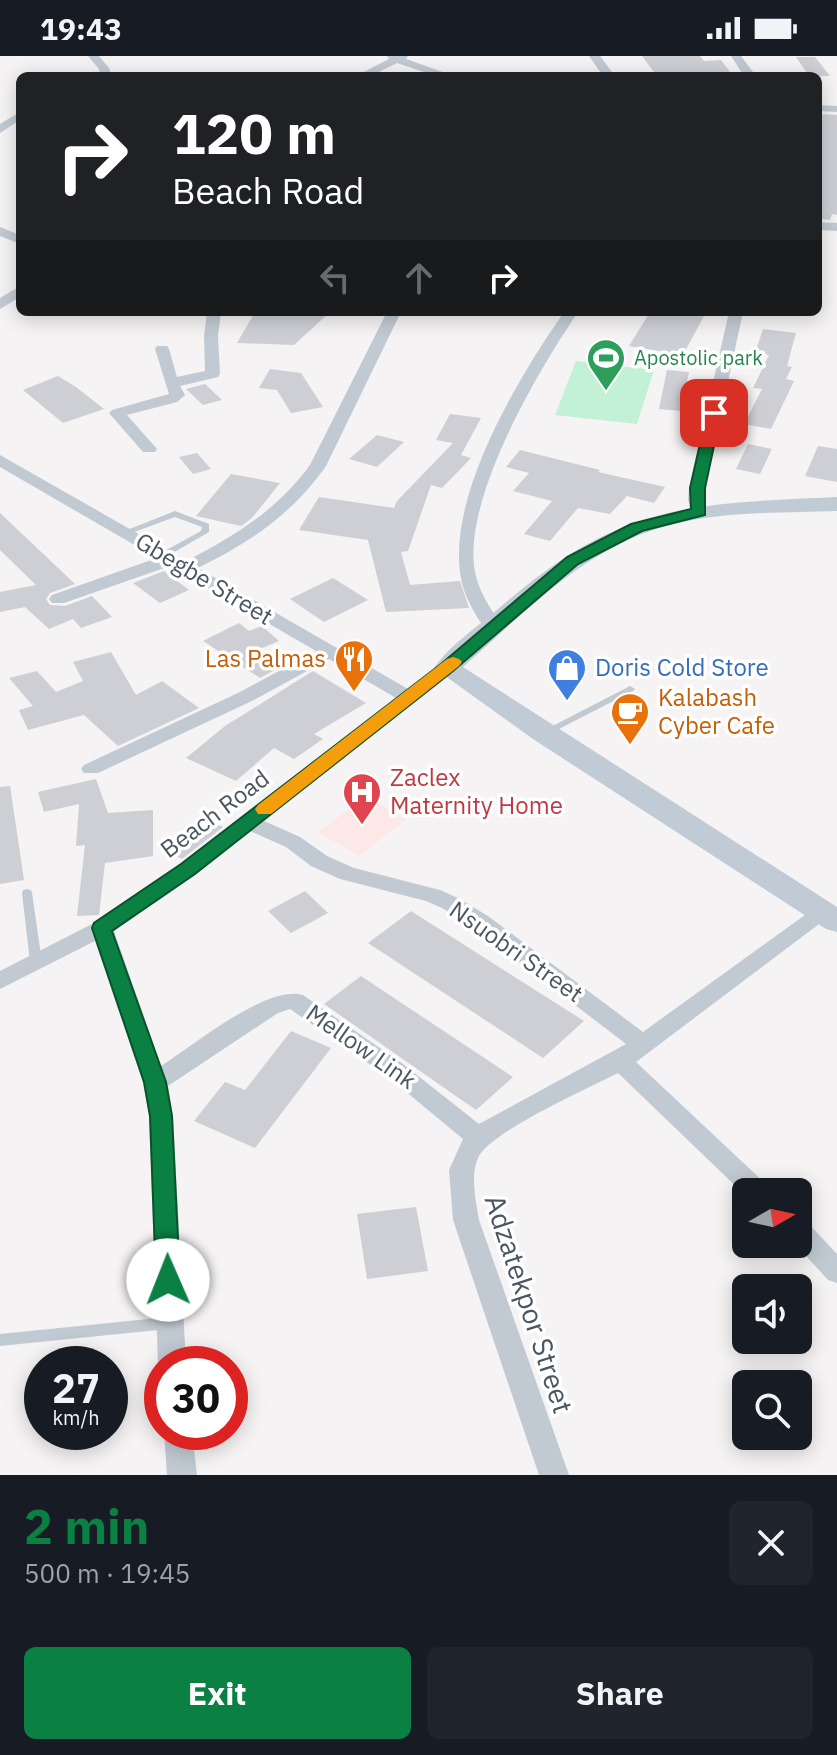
<!DOCTYPE html>
<html lang="en">
<head>
<meta charset="utf-8">
<style>
	body { margin:0; font-family:"IBM Plex Sans",sans-serif; background:#20242c; color:#f1f3f6; height:100vh; display:flex; flex-direction:column; font-size:30px; white-space:nowrap }
	* { box-sizing:border-box; margin:0 }
	p { font-size:26px; color:#9ea1a6 }
	.icon { flex:none; width:44px; height:44px; fill:none; stroke:currentColor; stroke-width:2; stroke-linecap:round; stroke-linejoin:round }
	.map { position:relative; height:1419px; overflow:hidden }
	.drawer { display:flex; flex-direction:column; background:#171b24; flex:1 }
	.drawer>* { flex:none }
	.hud { position:absolute; left:16px; top:16px; width:806px; height:244px; border-radius:12px; box-shadow:0 4px 20px #0003; background:#202124; color:#fff; overflow:hidden }
	.needle { width:52px; rotate:81deg }
	.tools { position:absolute; left:732px; top:1122px; display:grid; gap:16px }
	.tools a { display:grid; place-items:center; width:80px; height:80px; border-radius:12px; background:#171b24; box-shadow:0 4px 20px #0003; font-size:40px }
	.speed { position:absolute; left:24px; top:1290px; display:flex; gap:16px; font-size:40px; font-weight:700; text-align:center }
	.speed>* { display:grid; place-content:center; width:104px; height:104px; border-radius:50%; background:#171b24; box-shadow:0 4px 20px #0003; line-height:1 }
	.speed small { font-size:20px; font-weight:400 }
	.speed .limit { border:12px solid #d22; background:#fff; color:#111 }
	.pin { position:absolute; display:grid; place-items:center; width:68px; height:68px; color:#fff; margin:-34px; border-radius:16px; box-shadow:0 4px 12px #0006 }
	.me { position:absolute; width:88px; margin:-44px; rotate:359deg; stroke-linejoin:round; filter:drop-shadow(0 0 6px #0008) }
	.turn { display:flex; align-items:center; gap:28px; height:168px; padding:0 24px; font-size:36px }
	.turn .icon { width:104px; height:104px; stroke-width:2.5 }
	.turn b { display:block; font-size:56px; line-height:68px }
	.lanes { display:flex; align-items:center; height:76px; padding:0 24px; background:#0003; justify-content:center; gap:40px; direction:ltr }
	.lanes .off { opacity:.35 }
	.round { display:grid; place-items:center; flex:none; width:84px; height:84px; border-radius:12px; background:#20242c }
	.head { display:flex; align-items:center; justify-content:space-between; height:136px; padding:0 24px }
	h1 { font-size:48px; font-weight:700; line-height:60px; color:#0b8043 }
	.cta { display:flex; gap:16px; margin-top:auto; padding:16px 24px }
	.cta a { flex:1; height:92px; border-radius:12px; background:#0b8043; color:#fff; font-size:32px; font-weight:700; line-height:92px; text-align:center }
	.cta a+a { background:#20242c; color:#f1f3f6 }
	.status { display:flex; justify-content:space-between; align-items:center; height:56px; padding:0 40px; background:#171b24; direction:ltr }
	.status svg { height:22px; fill:currentColor }
	.map>svg:first-child { display:block }
</style>
</head>
<body>
<div class="status"><b>19:43</b><svg viewBox="0 0 49 12"><path d="M0 12V9h3v3zM5 12V6h3v6zM10 12V3h3v9zM15 12V0h3v12zM26 1h20v11H26zM47 4h2v5h-2z"/></svg></div>
<div class="map">
<svg width="837" height="1419" viewBox="0 0 837 1419">
	<rect width="100%" height="100%" fill="#f5f3f3"/>
	<!-- medical -->
	<polygon fill="#fce8e6" points="366,741 406,763 359,800 318,776"/>
	<!-- green -->
	<polygon fill="#c3f1d5" points="576,305 654,314 637,368 555,359"/>
	<!-- building -->
	<g fill="#cdcfd5">
		<polygon points="642,0 700,0 704,5 721,4 733,20 657,20"/>
		<polygon points="796,1 815,1 830,20 809,20"/>
		<polygon points="818,58 837,59 837,159 832,158 830,164 818,163"/>
		<polygon points="255,256 330,256 294,289 237,287"/>
		<polygon points="650,256 706,256 683,299 629,290"/>
		<polygon points="763,273 796,277 787,310 792,311 786,323 794,325 771,373 744,368 762,333 753,332 769,299 755,297"/>
		<polygon points="270,313 301,317 323,351 291,357 277,334 259,332"/>
		<polygon points="667,314 689,316 681,355 659,353"/>
		<polygon points="58,320 76,331 104,353 63,367 23,334"/>
		<polygon points="205,328 222,344 203,349 186,333"/>
		<polygon points="450,358 481,362 461,399 471,402 442,432 431,429 408,495 401,496 410,529 460,525 469,552 386,556 368,484 299,474 319,441 394,452 397,445 453,387 436,384"/>
		<polygon points="377,379 404,386 377,411 349,403"/>
		<polygon points="748,388 772,393 760,418 736,413"/>
		<polygon points="818,390 837,393 837,426 805,420"/>
		<polygon points="520,394 600,414 598,416 665,431 654,447 627,440 610,458 578,452 550,485 524,478 552,445 513,435 529,417 506,411"/>
		<polygon points="197,397 211,413 193,418 179,401"/>
		<polygon points="231,418 280,427 252,462 241,470 196,460"/>
		<polygon points="0,457 75,528 50,537 46,543 50,549 65,550 92,540 112,561 81,572 73,563 49,573 25,551 0,556 0,536 36,529 0,494"/>
		<polygon points="164,515 189,534 160,547 133,527"/>
		<polygon points="333,522 368,544 324,566 290,543"/>
		<polygon points="239,567 249,575 262,570 279,585 255,595 282,610 260,622 203,585"/>
		<polygon points="111,596 136,639 162,625 199,652 118,690 84,659 28,674 19,654 33,650 9,622 37,615 56,636 83,625 73,606"/>
		<polygon points="313,615 366,647 314,678 323,683 294,703 274,692 236,725 186,702 225,670"/>
		<polygon points="96,723 108,757 153,754 153,800 105,807 99,859 77,860 85,789 76,790 79,748 44,756 38,736"/>
		<polygon points="10,730 24,824 0,828 0,731"/>
		<polygon points="203,761 223,771 182,803 163,793"/>
		<polygon points="305,835 328,857 291,877 268,855"/>
		<polygon points="411,855 584,965 543,1002 368,887"/>
		<polygon points="361,920 513,1021 476,1054 324,948"/>
		<polygon points="291,975 331,992 255,1092 194,1065 225,1026 245,1034"/>
		<polygon points="416,1151 428,1215 367,1223 357,1158"/>
	</g>
	<g fill="none" stroke-linecap="round" stroke-linejoin="round">
		<!-- lane -->
		<g fill="#c1cad2" fill-rule="evenodd">
			<polygon points="175,455 209,468 209,476 164,502 161,501 160,499 161,497 201,475 202,471 175,461 129,478 123,478 122,476"/>
			<polygon points="630,630 635,633 633,635 549,678 543,678 541,676"/>
			<polygon points="27,833 31,834 32,837 42,906 40,909 32,909 30,906 22,837 23,834"/>
			<polygon points="168,1261 173,1263 175,1267 173,1271 168,1273 0,1290 0,1278"/>
		</g>
		<!-- street -->
		<g fill="#c1cad2" fill-rule="evenodd">
			<polygon points="88,0 99,0 109,12 112,20 100,20 99,13"/>
			<polygon points="387,0 408,0 406,3 454,20 436,20 397,7 371,20 356,20 389,3"/>
			<polygon points="589,0 600,0 615,20 603,20"/>
			<polygon points="731,0 741,0 756,20 744,20"/>
			<polygon points="818,49 837,50 837,56 818,55"/>
			<polygon points="20,56 20,64 0,77 0,68"/>
			<polygon points="818,166 837,167 837,175 818,174"/>
			<polygon points="0,171 20,179 20,188 0,180"/>
			<polygon points="20,230 20,241 0,253 0,242"/>
			<polygon points="207,256 221,256 218,280 220,318 218,321 180,330 185,339 177,346 127,359 157,393 155,396 143,396 109,357 112,354 169,338 155,293 157,290 167,290 169,293 177,321 205,315 204,280"/>
			<path d="M387,256H401L326,410C292,458 251,486 198,512L408,633L440,608H454L456,612L264,765L300,781L327,800L354,812L440,834L458,842L488,860L643,976L816,851H832L835,856L636,1006L767,1129L771,1136H746V1140L618,1017C589,1032 489,1076 478,1102C470,1120 476,1145 479,1164L569,1419H539L453,1164L449,1114L463,1083L387,1020L290,953L278,957L168,1030L173,1060L186,1308H162V1316L158,1308L149,1060L143,1026L95,885L0,933V915L94,867L180,808L396,642L329,603L254,644L98,717H84L81,713L84,709L240,636L316,595L170,510L64,547H52L49,543L52,539L157,502L0,411V399L186,505C235,480 277,454 310,409ZM250,775L286,791L311,810L340,823L426,845L442,852L472,870L626,988L479,1068L403,1008L303,939C267,928 193,990 161,1010L114,875Z"/>
			<path d="M564,256H578C538,315 466,437 474,510C477,534 490,552 503,571L494,576C483,574 476,559 471,550C426,470 518,322 564,256Z"/>
			<polygon points="729,256 743,256 705,432 704,444 708,456 700,461 692,456 688,444 689,432"/>
			<polygon points="798,1163 807,1166 837,1198 837,1227 828,1224 795,1188 798,1188"/>
			<polygon points="164,1376 192,1376 197,1419 167,1419"/>
		</g>
		<!-- secondary -->
		<path fill="#c1cbd6" fill-rule="evenodd" d="M837,441V455C783,457 726,455 673,468C588,489 526,555 463,611L837,851V876L826,873L533,683L434,612C449,590 477,571 497,554C618,448 684,448 837,441Z"/>
	</g>
	<!-- route -->
	<polygon fill="#0b8043" stroke="#07532c" stroke-width="2" points="714,353 721,357 705,432 705,459 642,475 578,508 453,615 195,818 112,875 166,1026 172,1060 180,1224 176,1231 168,1234 159,1231 156,1224 150,1060 144,1026 92,872 94,867 181,808 441,608 567,501 631,468 691,453 690,432 707,357"/>
	<!-- slow -->
	<polygon fill="#f59e0b" points="453,601 459,603 462,606 459,610 271,758 258,758 255,753 258,749 447,603"/>
	<!-- icons -->
	<defs>
		<g id="stadium-pin" transform="scale(2)"><path d="M0 17L-7.5 6A9.5 9.5 0 1 1 7.5 6Z" fill="#2e9e5b" stroke="#fff"/><path d="M0-5a6.5 5 0 1 0 0 10a6.5 5 0 1 0 0-10ZM-3.5-1.8h7v3.6h-7Z" fill="#fff"/></g>
		<g id="restaurant-pin" transform="scale(2)"><path d="M0 17L-7.5 6A9.5 9.5 0 1 1 7.5 6Z" fill="#e8710a" stroke="#fff"/><path d="M-5-6h1v4h1v-4h1v4h1v-4h1v5L-1.5 .5V6h-2V.5L-5-1ZM5-6V6H3V1.5H1.5Q1.5-4 5-6Z" fill="#fff"/></g>
		<g id="shop-pin" transform="scale(2)"><path d="M0 17L-7.5 6A9.5 9.5 0 1 1 7.5 6Z" fill="#3f7fe0" stroke="#fff"/><path d="M-5-2.5h2.3a2.7 3.5 0 0 1 5.4 0H5L5.5 6h-11ZM-1.5-2.5h3a1.5 2.3 0 0 0-3 0Z" fill="#fff"/></g>
		<g id="cafe-pin" transform="scale(2)"><path d="M0 17L-7.5 6A9.5 9.5 0 1 1 7.5 6Z" fill="#e8710a" stroke="#fff"/><path d="M-5.5-4.5H6V0H3Q3 3.5 0 3.5H-2.5Q-5.5 3.5-5.5 0ZM3-3.2v2h1.7v-2ZM-6 4.5H4V6H-6Z" fill="#fff"/></g>
		<g id="hospital-pin" transform="scale(2)"><path d="M0 17L-7.5 6A9.5 9.5 0 1 1 7.5 6Z" fill="#e0444e" stroke="#fff"/><path d="M-5-5h3v3.5h4V-5h3V5h-3V1.5h-4V5h-3Z" fill="#fff"/></g>
	</defs>
	<g fill-rule="evenodd">
		<use href="#stadium-pin" x="606" y="302"/>
		<use href="#restaurant-pin" x="354" y="603"/>
		<use href="#shop-pin" x="567" y="612"/>
		<use href="#cafe-pin" x="630" y="656"/>
		<use href="#hospital-pin" x="362" y="736"/>
	</g>
	<g text-anchor="middle" stroke-width="7" stroke-linejoin="round" paint-order="stroke">
		<!-- far-leisure labels -->
		<g font-size="20" fill="#27864d" stroke="#fff" text-anchor="start">
			<text x="634" y="309">Apostolic park</text>
		</g>
		<!-- street labels -->
		<g font-size="24" fill="#4a5661" stroke="#fff">
			<text transform="translate(204 523) rotate(31)" y="8">Gbegbe Street</text>
			<text transform="translate(215 758) rotate(-37)" y="8">Beach Road</text>
			<text transform="translate(516 896) rotate(35)" y="8">Nsuobri Street</text>
			<text transform="translate(361 991) rotate(35)" y="8">Mellow Link</text>
		</g>
		<!-- food labels -->
		<g font-size="24" fill="#c56008" stroke="#fff" text-anchor="end">
			<text x="326" y="611">Las Palmas</text>
			<text x="658" y="650" text-anchor="start">Kalabash<tspan x="658" dy="28">Cyber Cafe</tspan></text>
		</g>
		<!-- shop labels -->
		<g font-size="24" fill="#366cbe" stroke="#fff" text-anchor="start">
			<text x="595" y="620">Doris Cold Store</text>
		</g>
		<!-- health labels -->
		<g font-size="24" fill="#be3a42" stroke="#fff" text-anchor="start">
			<text x="390" y="730">Zaclex<tspan x="390" dy="28">Maternity Home</tspan></text>
		</g>
		<!-- near-street labels -->
		<g font-size="28" fill="#4a5661" stroke="#fff">
			<text transform="translate(529 1248) rotate(72)" y="10">Adzatekpor Street</text>
		</g>
	</g>
</svg>
<div class="tools">
<a><svg class="needle" viewBox="-14 -14 28 28"><path d="M0-13l5 13h-10z" fill="#e53935"/><path d="M0 13l5-13h-10z" fill="#9ea1a6"/></svg></a>
<a><svg class="icon" aria-label="sound" viewBox="0 0 24 24"><path d="M4 9h4l5-4v14l-5-4H4zM17 9q2 3 0 6"/></svg></a>
<a><svg class="icon" aria-label="search" viewBox="0 0 24 24"><circle cx="10" cy="10" r="6"/><path d="M15 15l6 6"/></svg></a>
</div>
<div class="speed"><div>27<small>km/h</small></div><div class="limit">30</div></div>
<div class="pin" style="left:714px;top:357px;background:#d93025"><svg class="icon" aria-label="arrive" viewBox="0 0 24 24"><path d="M6 21V4h12l-3 4 3 4H6"/></svg></div>
<svg class="me" style="left:168px;top:1224px" viewBox="-20 -20 40 40"><circle r="19" fill="#fff"/><path d="M0-13L10 11 0 6-10 11z" fill="#0b8043"/></svg>
<div class="hud">
<div class="turn"><svg class="icon" aria-label="right" viewBox="0 0 24 24"><path d="M7 20v-9h11M14 6l5 5-5 5"/></svg><div><b>120 m</b>Beach Road</div></div>
<div class="lanes"><svg class="icon off" aria-label="left" viewBox="0 0 24 24"><path d="M17 20v-9H6M10 6l-5 5 5 5"/></svg><svg class="icon off" aria-label="ahead" viewBox="0 0 24 24"><path d="M12 20V5M6 11l6-6 6 6"/></svg><svg class="icon" aria-label="right" viewBox="0 0 24 24"><path d="M7 20v-9h11M14 6l5 5-5 5"/></svg></div>
</div>
</div>
<section class="drawer">
<div class="head"><div><h1>2 min</h1><p>500 m · 19:45</p></div><a class="round"><svg class="icon" aria-label="close" viewBox="0 0 24 24"><path d="M6 6l12 12M18 6L6 18"/></svg></a></div>
<div class="cta"><a>Exit</a><a>Share</a></div>
</section>
</body>
</html>
